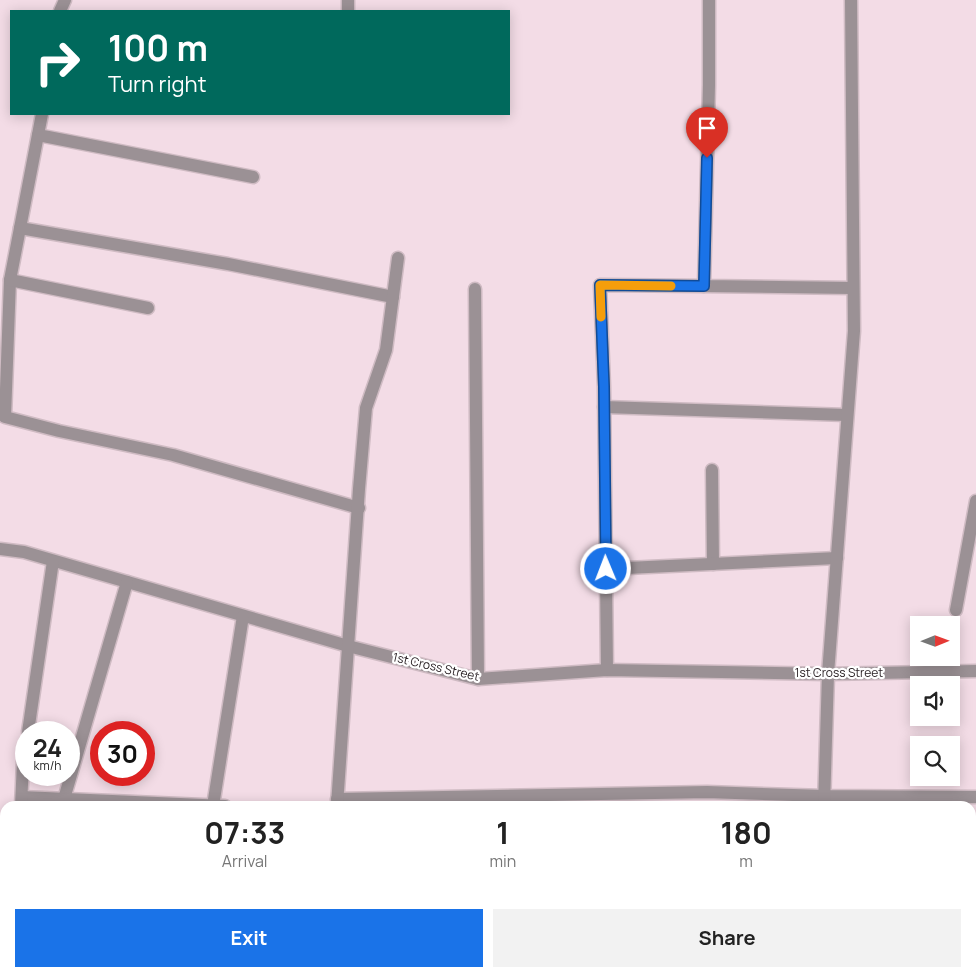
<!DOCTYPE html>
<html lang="en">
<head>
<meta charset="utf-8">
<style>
	body { margin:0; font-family:Manrope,sans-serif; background:#f2f2f2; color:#222; height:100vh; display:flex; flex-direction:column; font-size:19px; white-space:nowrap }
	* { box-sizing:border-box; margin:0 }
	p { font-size:16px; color:#767676 }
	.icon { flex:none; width:28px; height:28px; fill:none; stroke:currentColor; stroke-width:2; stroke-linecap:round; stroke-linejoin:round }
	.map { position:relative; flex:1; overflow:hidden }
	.details { position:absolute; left:0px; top:801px; width:976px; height:176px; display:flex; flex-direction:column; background:#fff; border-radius:15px 15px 0 0; box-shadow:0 2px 12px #0003 }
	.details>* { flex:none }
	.hud { position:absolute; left:10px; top:10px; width:500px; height:105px; border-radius:0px; box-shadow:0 2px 12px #0003; background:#00695c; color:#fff; overflow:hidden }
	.needle { width:32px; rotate:89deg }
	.buttons { position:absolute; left:910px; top:616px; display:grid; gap:10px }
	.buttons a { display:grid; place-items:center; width:50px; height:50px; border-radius:0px; background:#fff; box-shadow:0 2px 12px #0003; font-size:25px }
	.speed { position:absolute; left:15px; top:721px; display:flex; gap:10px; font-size:25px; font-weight:700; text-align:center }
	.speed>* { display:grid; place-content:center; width:65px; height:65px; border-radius:50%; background:#fff; box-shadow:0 2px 12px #0003; line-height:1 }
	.speed small { font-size:12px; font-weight:400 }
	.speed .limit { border:8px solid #d22; background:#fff; color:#111 }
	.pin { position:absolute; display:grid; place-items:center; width:42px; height:42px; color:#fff; margin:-51px -21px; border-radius:50% 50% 50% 0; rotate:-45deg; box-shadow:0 0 5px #0007 }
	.pin .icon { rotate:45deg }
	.me { position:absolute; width:55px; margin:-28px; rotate:359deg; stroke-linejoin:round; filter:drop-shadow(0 0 4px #0008) }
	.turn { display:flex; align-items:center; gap:18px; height:105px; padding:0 15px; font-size:22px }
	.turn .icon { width:65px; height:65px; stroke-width:2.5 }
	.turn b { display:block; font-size:35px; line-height:42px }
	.eta { display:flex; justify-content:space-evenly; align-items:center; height:85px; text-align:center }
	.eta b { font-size:30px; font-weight:700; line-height:35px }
	.primary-button { display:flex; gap:10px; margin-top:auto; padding:10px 15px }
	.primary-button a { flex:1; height:58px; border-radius:0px; background:#1a73e8; color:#fff; font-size:20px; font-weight:700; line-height:58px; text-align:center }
	.primary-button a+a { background:#f2f2f2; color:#222 }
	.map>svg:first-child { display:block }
</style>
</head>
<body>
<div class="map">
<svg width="976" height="977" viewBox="0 0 976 977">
	<rect width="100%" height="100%" fill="#f3dce6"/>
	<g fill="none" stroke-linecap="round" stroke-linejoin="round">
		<!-- minor casing -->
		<g stroke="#cfbbc3" stroke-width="15">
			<g id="minor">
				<polyline points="709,0 709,85 704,286 852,288"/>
				<polyline points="60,11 65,0"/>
				<polyline points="348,11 348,0"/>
				<polyline points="42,114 10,280 5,417 59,431 173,455 359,508"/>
				<polyline points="38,135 253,177"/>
				<polyline points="20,228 228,264 393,297"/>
				<polyline points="10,280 148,308"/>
				<polyline points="475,289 478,679"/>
				<polyline points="604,407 847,415"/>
				<polyline points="712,470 713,564"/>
				<polyline points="0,549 24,552 348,646 478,679 607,670 828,674 976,671"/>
				<polyline points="606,569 837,558"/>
				<polyline points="956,610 976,501"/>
				<polyline points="607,670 604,387 600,285 704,286"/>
				<polyline points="28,732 53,561"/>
				<polyline points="22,797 225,806"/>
				<polyline points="64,799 127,582"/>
				<polyline points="337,799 707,792 824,796 976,797"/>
				<polyline points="337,805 359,489 366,408 386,350 398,258"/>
				<polyline points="21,806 23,762 26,741"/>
				<polyline points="213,806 243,616"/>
				<polyline points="824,806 828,674 854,331 851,0"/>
				<polyline points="971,925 976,925"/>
				<polyline points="0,929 5,929"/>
				<polyline points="831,972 831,977"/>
				<polyline points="79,977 79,972"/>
				<polyline points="205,977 206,972"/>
				<polyline points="336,977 337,972"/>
				<polyline points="455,977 455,972"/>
				<polyline points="583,977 583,972"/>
			</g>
		</g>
		<!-- minor -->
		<use href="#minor" stroke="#9b9195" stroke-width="12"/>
	</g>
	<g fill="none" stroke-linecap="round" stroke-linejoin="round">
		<!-- route casing -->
		<g stroke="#114b97" stroke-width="12">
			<polyline id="route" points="606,569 604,387 600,285 704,286 707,158"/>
		</g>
		<!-- route -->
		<use href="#route" stroke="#1a73e8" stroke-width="9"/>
		<!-- slow -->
		<polyline stroke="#f59e0b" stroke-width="9" points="601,317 600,285 671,286"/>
	</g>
	<g text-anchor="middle" stroke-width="4.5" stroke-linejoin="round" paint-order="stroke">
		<!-- street labels -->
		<g font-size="12" fill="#2b2326" stroke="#fff">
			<text transform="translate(436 667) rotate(13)" y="4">1st Cross Street</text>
			<text x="839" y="677">1st Cross Street</text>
		</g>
	</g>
</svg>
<div class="buttons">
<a><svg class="needle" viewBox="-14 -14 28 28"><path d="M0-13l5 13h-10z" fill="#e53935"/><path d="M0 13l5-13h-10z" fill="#767676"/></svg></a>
<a><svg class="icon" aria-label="sound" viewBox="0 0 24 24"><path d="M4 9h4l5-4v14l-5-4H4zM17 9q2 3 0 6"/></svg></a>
<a><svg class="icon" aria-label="search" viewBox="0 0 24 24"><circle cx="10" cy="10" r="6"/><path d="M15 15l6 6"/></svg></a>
</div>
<div class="speed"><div>24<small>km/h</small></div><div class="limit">30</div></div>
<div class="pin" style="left:707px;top:158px;background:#d93025"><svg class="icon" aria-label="arrive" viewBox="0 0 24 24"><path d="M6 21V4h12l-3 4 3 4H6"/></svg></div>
<svg class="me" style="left:606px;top:569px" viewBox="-20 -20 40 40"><circle r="17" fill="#1a73e8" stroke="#fff" stroke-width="3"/><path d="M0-11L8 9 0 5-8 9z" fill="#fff"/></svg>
<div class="hud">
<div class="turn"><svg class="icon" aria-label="right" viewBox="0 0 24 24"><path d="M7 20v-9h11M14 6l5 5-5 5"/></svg><div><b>100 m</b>Turn right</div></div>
</div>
<section class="details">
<div class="eta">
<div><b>07:33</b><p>Arrival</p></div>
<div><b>1</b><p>min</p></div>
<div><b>180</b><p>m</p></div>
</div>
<div class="primary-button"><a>Exit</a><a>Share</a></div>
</section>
</div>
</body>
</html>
